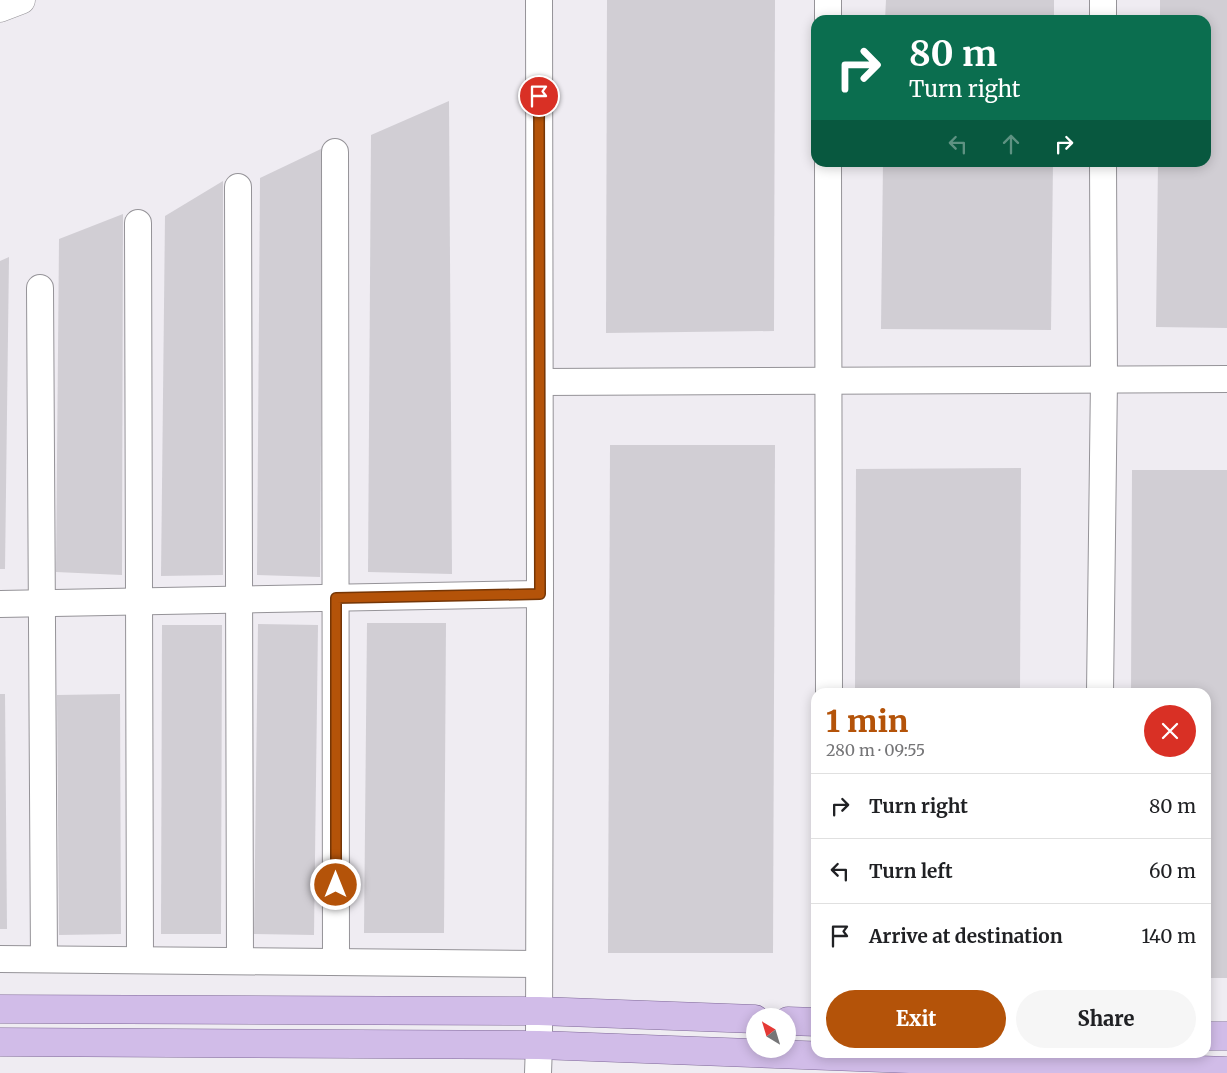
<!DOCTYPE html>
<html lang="en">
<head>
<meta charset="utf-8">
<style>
	body { margin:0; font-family:Merriweather,serif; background:#f6f6f6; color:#202124; height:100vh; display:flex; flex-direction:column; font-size:19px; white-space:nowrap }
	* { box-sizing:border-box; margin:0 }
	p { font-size:16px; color:#757577 }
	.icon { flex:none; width:28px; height:28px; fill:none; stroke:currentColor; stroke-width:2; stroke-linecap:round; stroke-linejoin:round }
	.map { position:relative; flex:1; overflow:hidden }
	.details { position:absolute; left:811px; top:688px; width:400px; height:370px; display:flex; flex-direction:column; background:#fff; border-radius:15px; box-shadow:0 2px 12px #0003 }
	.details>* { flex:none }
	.banner { position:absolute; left:811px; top:15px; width:400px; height:152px; border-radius:15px; box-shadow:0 2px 12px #0003; background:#0b6e4f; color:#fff; overflow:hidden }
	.needle { width:32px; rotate:322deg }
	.fabs { position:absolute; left:746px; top:1008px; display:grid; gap:10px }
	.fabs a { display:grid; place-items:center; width:50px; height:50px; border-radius:50%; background:#fff; box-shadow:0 2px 12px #0003; font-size:25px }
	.pin { position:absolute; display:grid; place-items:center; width:42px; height:42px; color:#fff; margin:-21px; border:2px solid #fff; border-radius:50%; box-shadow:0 1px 5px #0007 }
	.me { position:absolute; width:55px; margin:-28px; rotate:0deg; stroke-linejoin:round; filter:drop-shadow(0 0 4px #0008) }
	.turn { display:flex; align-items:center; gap:18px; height:105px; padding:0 15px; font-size:22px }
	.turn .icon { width:65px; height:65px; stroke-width:2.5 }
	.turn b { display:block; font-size:35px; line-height:42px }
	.lanes { display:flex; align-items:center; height:48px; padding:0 15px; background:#0003; justify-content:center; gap:25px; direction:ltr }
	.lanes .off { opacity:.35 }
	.round { display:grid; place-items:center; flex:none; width:52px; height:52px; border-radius:26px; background:#f6f6f6 }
	.head { display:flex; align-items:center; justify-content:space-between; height:85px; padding:0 15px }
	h1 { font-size:30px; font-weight:800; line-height:38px; color:#b45309 }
	.action { display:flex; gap:10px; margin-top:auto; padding:10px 15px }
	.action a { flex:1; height:58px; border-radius:30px; background:#b45309; color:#fff; font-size:20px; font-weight:800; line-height:58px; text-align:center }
	.action a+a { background:#f6f6f6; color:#202124 }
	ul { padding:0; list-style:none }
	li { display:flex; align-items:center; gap:15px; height:65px; padding:0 15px; border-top:1px solid #e0e0e0 }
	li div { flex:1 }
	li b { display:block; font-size:19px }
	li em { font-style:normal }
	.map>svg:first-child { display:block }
</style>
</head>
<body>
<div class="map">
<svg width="1227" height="1073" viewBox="0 0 1227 1073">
	<rect width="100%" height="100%" fill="#efecf2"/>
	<!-- building -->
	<g fill="#d1ced4">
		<polygon points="607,0 775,0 774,331 606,333"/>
		<polygon points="886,0 1054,0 1054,20 885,20"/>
		<polygon points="1160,0 1227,0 1227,328 1156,327 1158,162 1206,162 1206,20 1160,20"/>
		<polygon points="449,101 452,574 368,572 371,135"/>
		<polygon points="323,148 320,577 257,575 260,178"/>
		<polygon points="883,162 1053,162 1051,330 881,329"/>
		<polygon points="223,181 223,575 161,576 165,216"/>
		<polygon points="123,214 122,575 56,572 59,239"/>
		<polygon points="9,257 5,569 0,569 0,261"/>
		<polygon points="610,445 775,445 773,953 608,953"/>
		<polygon points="1021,468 1020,692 855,692 856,469"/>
		<polygon points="1132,470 1227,470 1227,978 1206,978 1206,692 1131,692"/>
		<polygon points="367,623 446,623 444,933 364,933"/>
		<polygon points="258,624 318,625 314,935 254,934"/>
		<polygon points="162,625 222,625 221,934 161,934"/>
		<polygon points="0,694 5,694 7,929 0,929"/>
		<polygon points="120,694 121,934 59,935 57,695"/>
	</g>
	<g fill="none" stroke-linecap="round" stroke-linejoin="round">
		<!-- minor casing -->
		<g stroke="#959398" stroke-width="28">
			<g id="minor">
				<polyline points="828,0 828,20"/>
				<polyline points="1103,0 1103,20"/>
				<polyline points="335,152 336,962"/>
				<polyline points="828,162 829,692"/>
				<polyline points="238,187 240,961"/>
				<polyline points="138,223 140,960"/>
				<polyline points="40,288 44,959"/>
				<polyline points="540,382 1227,379"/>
				<polyline points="0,604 540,594"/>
				<polyline points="1100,692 1104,380 1103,162"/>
				<polyline points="0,959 539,964"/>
				<polyline points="538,1073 539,1045 540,594 539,0"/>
			</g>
		</g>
		<!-- tertiary casing -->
		<g stroke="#959398" stroke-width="29">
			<polyline id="tertiary" points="0,8 21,0"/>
		</g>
		<!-- primary casing -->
		<g stroke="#7f6898" stroke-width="29">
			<g id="primary">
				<polyline points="0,1009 539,1011 755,1019"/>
				<polyline points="788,1021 816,1022"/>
				<polyline points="1206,1036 1227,1036"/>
				<polyline points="0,1042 539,1045 1227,1071"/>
			</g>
		</g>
		<!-- minor -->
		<use href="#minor" stroke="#fff" stroke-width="26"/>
		<!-- tertiary -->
		<use href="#tertiary" stroke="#fff" stroke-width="28"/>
		<!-- primary -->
		<use href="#primary" stroke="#d1bce8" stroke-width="28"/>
	</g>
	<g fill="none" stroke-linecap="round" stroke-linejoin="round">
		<!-- route casing -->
		<g stroke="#753606" stroke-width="12">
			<polyline id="route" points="336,885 336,598 540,594 539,96"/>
		</g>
		<!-- route -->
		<use href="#route" stroke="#b45309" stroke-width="9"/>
	</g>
</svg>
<div class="fabs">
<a><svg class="needle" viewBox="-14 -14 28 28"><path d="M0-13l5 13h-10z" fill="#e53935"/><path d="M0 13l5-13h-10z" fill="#757577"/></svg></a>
</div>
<div class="pin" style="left:539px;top:96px;background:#d93025"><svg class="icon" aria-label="arrive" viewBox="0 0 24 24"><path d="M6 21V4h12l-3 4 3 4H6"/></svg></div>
<svg class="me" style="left:336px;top:885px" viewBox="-20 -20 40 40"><circle r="17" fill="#b45309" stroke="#fff" stroke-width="3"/><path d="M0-11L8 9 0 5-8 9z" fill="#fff"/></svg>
<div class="banner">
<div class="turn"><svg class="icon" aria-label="right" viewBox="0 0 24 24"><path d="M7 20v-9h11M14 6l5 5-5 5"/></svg><div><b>80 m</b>Turn right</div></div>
<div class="lanes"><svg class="icon off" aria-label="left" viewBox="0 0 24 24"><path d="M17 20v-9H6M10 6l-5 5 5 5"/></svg><svg class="icon off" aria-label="ahead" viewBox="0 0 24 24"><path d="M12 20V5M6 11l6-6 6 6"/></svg><svg class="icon" aria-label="right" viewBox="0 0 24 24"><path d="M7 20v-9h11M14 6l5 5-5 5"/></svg></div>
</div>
<section class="details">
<div class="head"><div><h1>1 min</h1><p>280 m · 09:55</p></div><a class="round" style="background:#d93025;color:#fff"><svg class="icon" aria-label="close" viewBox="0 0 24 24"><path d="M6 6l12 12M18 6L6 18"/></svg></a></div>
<ul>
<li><svg class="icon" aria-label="right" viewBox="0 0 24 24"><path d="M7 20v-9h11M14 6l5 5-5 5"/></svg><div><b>Turn right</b></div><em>80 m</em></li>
<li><svg class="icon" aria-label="left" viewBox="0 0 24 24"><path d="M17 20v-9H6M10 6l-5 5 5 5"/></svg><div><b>Turn left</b></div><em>60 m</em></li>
<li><svg class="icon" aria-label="arrive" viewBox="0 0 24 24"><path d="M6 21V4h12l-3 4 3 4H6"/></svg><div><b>Arrive at destination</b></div><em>140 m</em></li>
</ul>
<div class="action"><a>Exit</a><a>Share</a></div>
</section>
</div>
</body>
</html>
